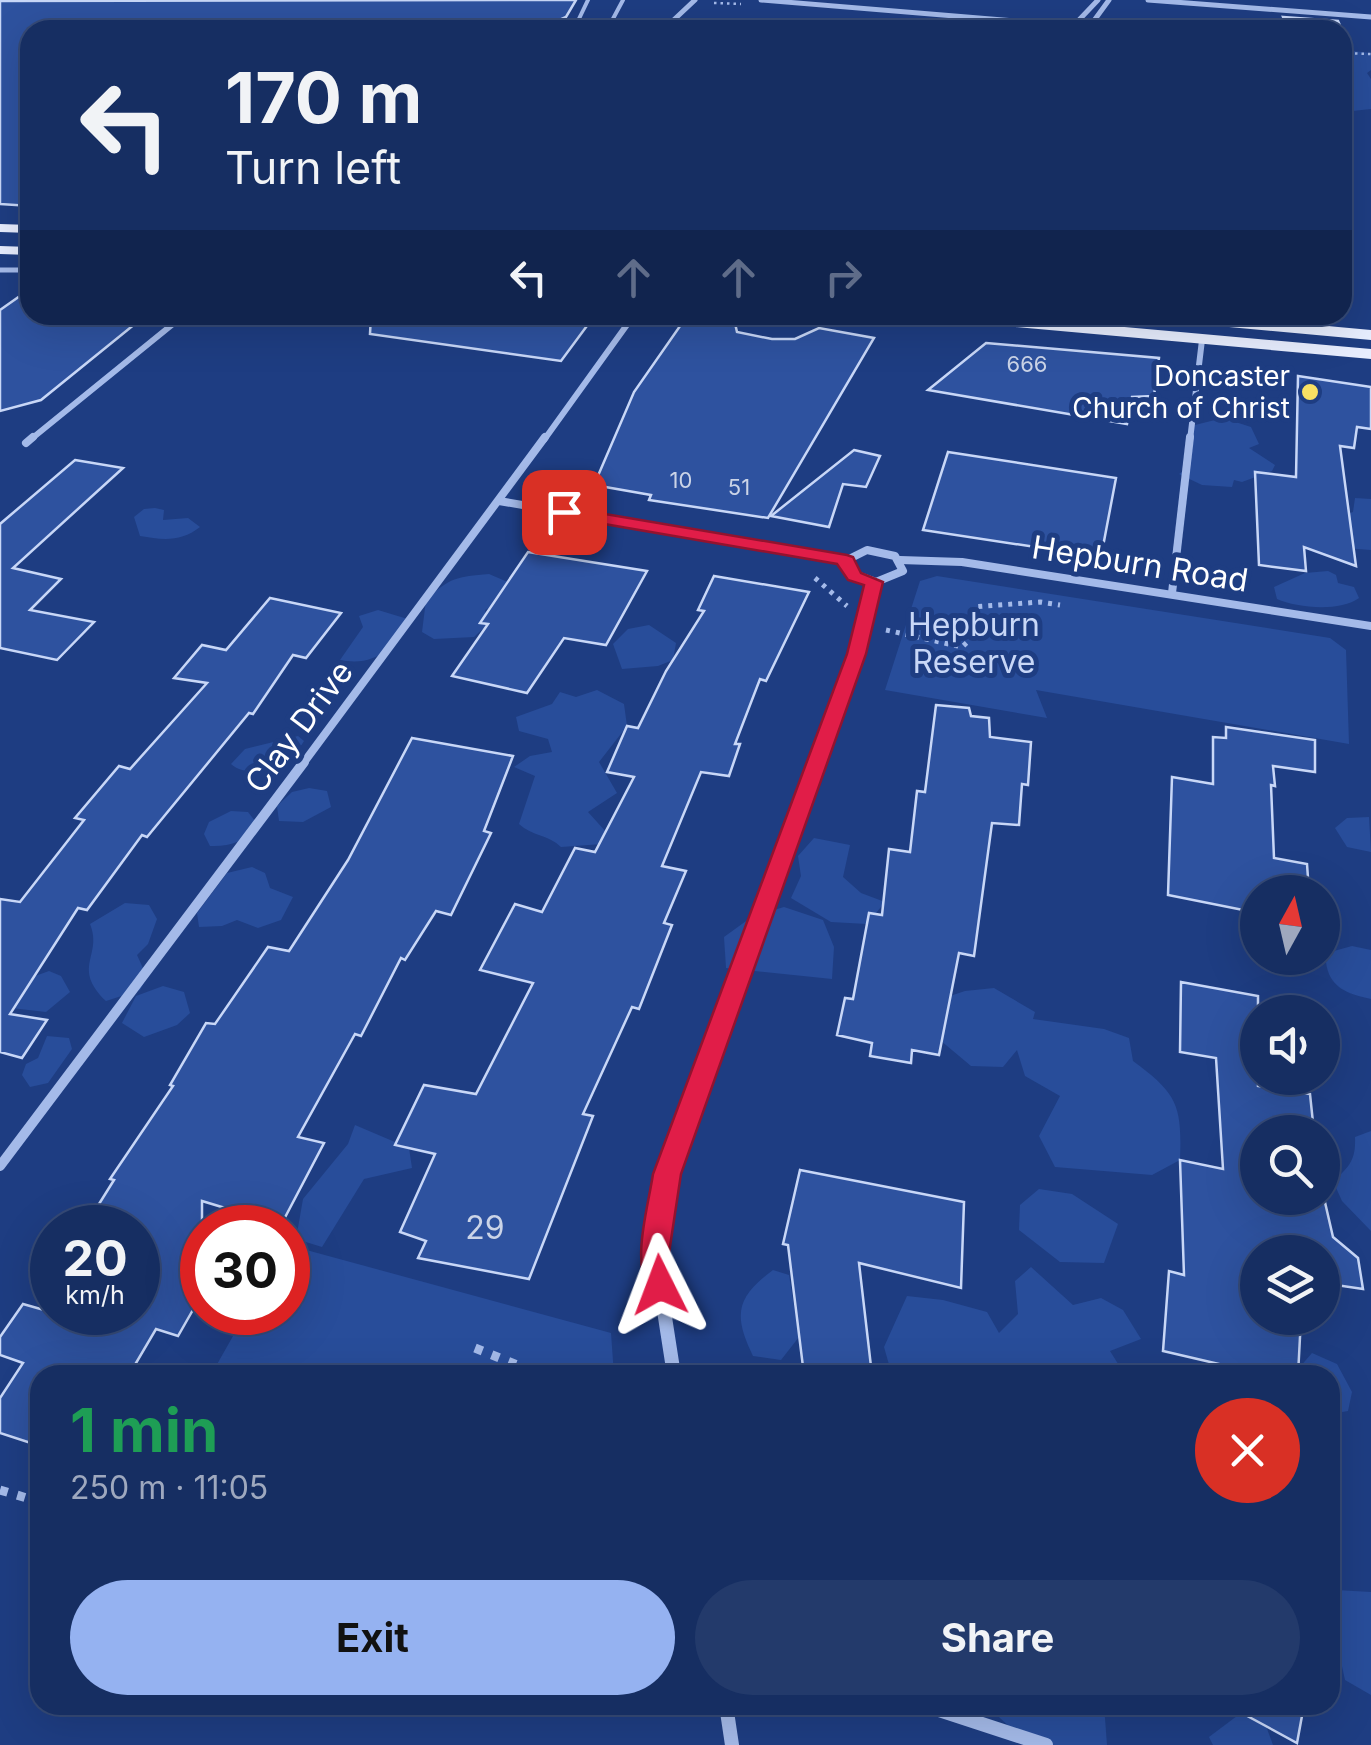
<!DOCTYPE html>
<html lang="en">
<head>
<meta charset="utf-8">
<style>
	body { margin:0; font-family:Inter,sans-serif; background:#233a6b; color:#f1f3f6; height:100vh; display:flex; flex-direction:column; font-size:38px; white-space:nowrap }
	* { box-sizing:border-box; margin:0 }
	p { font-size:32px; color:#9ea8be }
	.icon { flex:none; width:55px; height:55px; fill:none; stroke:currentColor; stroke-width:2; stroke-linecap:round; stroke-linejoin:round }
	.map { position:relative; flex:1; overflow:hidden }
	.drawer { position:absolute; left:30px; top:1365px; width:1310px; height:350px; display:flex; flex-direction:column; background:#162e62; border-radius:30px; box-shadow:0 10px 40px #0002,0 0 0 2px #354a77 }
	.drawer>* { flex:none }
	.guide { position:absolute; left:20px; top:20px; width:1332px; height:305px; border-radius:30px; box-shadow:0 10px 40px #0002,0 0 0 2px #354a77; background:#162e62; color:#f1f3f6; overflow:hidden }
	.needle { width:65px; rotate:8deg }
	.tools { position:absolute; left:1240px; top:875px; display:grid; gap:20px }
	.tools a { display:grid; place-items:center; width:100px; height:100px; border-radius:50%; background:#162e62; box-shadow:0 10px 40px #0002,0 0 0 2px #354a77; font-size:50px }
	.speed { position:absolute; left:30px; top:1205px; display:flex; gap:20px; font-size:50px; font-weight:700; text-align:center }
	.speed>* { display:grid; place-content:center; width:130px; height:130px; border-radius:50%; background:#162e62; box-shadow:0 10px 40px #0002,0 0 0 2px #354a77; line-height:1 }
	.speed small { font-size:25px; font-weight:400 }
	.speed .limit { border:15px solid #d22; background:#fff; color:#111 }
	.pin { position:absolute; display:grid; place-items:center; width:85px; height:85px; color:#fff; margin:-42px; border-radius:20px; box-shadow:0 5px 15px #0006 }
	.me { position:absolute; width:110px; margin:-55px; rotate:357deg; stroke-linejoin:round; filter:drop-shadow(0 0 8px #0008) }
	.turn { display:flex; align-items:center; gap:35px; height:210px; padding:0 40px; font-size:45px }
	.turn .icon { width:130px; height:130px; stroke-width:2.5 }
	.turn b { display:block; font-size:70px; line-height:85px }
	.lanes { display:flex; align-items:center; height:95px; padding:0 40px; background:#0003; justify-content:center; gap:50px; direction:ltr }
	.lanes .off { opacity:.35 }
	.round { display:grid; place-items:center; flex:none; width:105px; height:105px; border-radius:52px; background:#233a6b }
	.summary { display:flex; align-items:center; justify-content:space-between; height:170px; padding:0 40px }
	h1 { font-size:60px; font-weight:700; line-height:75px; color:#1e9e55 }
	.button { display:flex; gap:20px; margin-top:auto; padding:20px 40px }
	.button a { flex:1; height:115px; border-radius:60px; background:#95b2f1; color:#111; font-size:40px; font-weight:700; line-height:115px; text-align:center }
	.button a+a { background:#233a6b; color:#f1f3f6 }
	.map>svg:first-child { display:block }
</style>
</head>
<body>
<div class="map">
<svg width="1371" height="1745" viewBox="0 0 1371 1745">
	<rect width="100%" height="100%" fill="#1e3d82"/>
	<!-- green -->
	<g fill="#284d9a">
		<polygon points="1343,50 1371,53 1371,70 1367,73 1371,79 1371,109 1343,112"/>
		<polygon points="1223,418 1251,427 1259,444 1249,448 1275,465 1272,471 1242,482 1234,480 1232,487 1202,485 1179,474 1189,467 1191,426"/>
		<polygon points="1355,498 1371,499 1371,550 1345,548 1347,514 1353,512"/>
		<path d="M155,508L164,510L163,520L188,518L200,527C181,542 163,540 140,536L134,517L144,509Z"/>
		<path d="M1328,571L1336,575L1338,583L1354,587L1359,598C1340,612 1297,608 1277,599L1274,587L1305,573Z"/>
		<path d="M489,574L510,583L503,600L485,610L488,624L474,637L434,639L422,632L426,600C450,577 457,577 489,574Z"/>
		<polygon points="937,576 1330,638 1346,650 1349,744 1036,690 1047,718 885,690 920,581"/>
		<path d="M378,610L411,620C393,648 376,667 340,660L363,627L359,616Z"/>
		<polygon points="649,625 676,643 673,660 658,666 622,669 613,644 628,629"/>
		<path d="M597,690L624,704L627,726L599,762L617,793L588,812L616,843L561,847C549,835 532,836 519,824L535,776L514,767L530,756L552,752L548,739L519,731L516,717L552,704L560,692L576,697Z"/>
		<path d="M298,736L304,741C292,763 251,782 231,764L245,749Z"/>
		<polygon points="309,788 327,791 331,807 303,822 279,821 277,806 292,792"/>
		<path d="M231,811L248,812L259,826C245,841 231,847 210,846L204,834L209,822Z"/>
		<polygon points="1369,817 1371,852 1347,847 1335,828 1347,818"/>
		<polygon points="814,838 850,845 843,877 861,893 885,902 867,924 831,922 791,898 801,876 798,856"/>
		<polygon points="252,867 265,873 270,888 293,897 281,920 258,928 237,920 222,926 199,927 197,913 227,873"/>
		<path d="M125,903L149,905L157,919L148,944L137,955L147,977L140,990L106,1001C71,967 103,956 90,924Z"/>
		<polygon points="784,907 823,920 834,947 832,979 726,968 724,937 753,916"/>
		<path d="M1352,946L1371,950V999C1348,994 1329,988 1326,962L1334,951Z"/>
		<polygon points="49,971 61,976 70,992 46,1012 11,1008 2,988"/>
		<polygon points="163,986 184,992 190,1013 177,1025 144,1037 122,1023 136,996"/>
		<path d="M994,988L1035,1012L1033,1019L1104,1029L1129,1038L1133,1061C1178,1094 1182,1106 1180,1160L1152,1175L1055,1167L1039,1136L1060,1096L1025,1076L1017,1050L1003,1067L971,1066L934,1035L935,1001L965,991Z"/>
		<polygon points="47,1036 69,1038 72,1049 48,1083 30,1087 22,1075 26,1064 38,1058"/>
		<polygon points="355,1125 409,1148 412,1168 364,1179 322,1247 296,1239 303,1199 348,1144"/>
		<path d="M1371,1131V1231L1342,1201L1333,1181C1350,1167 1356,1159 1355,1137Z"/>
		<polygon points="1039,1189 1072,1194 1118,1224 1104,1263 1060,1262 1019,1230 1020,1205"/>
		<polygon points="288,1245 611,1333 614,1375 211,1375 246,1313 288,1312"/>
		<polygon points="1031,1267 1073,1305 1101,1298 1123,1310 1141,1339 1110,1351 1125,1375 892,1375 884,1347 907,1296 943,1300 987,1312 999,1333 1018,1314 1015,1281"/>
		<path d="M773,1270L789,1275L799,1337L781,1360L753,1356C733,1315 736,1297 773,1270Z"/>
		<polygon points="1312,1353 1337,1364 1352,1392 1348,1411 1330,1414 1330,1375 1299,1375 1299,1368"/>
		<polygon points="1336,1590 1371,1592 1371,1695 1345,1680 1331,1616"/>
		<polygon points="986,1705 1104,1705 1107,1745 1029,1745"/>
		<polygon points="1241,1713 1266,1726 1273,1745 1213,1745 1209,1737"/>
	</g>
	<!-- building -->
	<g fill="#2e529f" stroke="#c8d7f7" stroke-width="2.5">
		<polygon points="576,0 566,17 559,20 559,30 30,30 30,206 0,204 0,1"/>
		<polygon points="1283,17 1338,21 1342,30 1288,30"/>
		<polygon points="30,289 30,315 146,315 41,400 0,411 0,310"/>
		<polygon points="371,315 595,315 561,361 370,334"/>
		<polygon points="687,316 734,319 737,332 772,339 795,339 819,328 874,338 768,518 649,500 651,495 594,485 634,392"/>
		<polygon points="986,343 1159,358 1154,396 1132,397 1127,424 928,390"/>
		<polygon points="1298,376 1371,387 1371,429 1357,427 1354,448 1340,446 1356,566 1304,547 1306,571 1259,565 1255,472 1296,477"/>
		<polygon points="854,450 880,456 866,487 843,484 829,527 771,516"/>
		<polygon points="948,452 1116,478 1101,557 923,530"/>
		<polygon points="75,460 123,468 13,568 61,579 30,610 94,622 57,660 0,648 0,524"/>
		<polygon points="528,552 647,571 606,645 564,638 527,693 452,676 488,624 480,623"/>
		<polygon points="714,576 809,592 766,681 760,679 735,744 740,744 729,776 701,772 662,866 686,871 664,923 672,925 639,1009 632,1007 583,1114 593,1116 529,1279 418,1258 426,1241 400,1232 435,1154 395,1145 424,1085 476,1094 533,983 480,970 515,904 542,912 575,848 595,852 634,777 607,772 627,726 638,728 666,671 704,611 698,610"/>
		<polygon points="270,598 341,613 306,658 293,655 253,714 249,713 147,837 142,835 87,910 78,908 10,1014 47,1020 22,1058 0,1052 0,899 20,902 84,820 75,818 119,766 130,769 207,683 174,678 202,645 226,650"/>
		<polygon points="936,705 969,708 971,716 989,718 990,737 1031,742 1028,785 1022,784 1019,825 992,823 974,956 959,953 939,1055 912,1050 911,1063 870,1056 872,1043 837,1035 845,998 853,999 869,913 882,915 889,849 910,852 917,791 925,792"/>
		<polygon points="1226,727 1315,740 1315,772 1273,766 1275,786 1271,785 1274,858 1307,864 1309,892 1258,892 1258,913 1168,895 1172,777 1213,784 1213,737 1226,738"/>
		<polygon points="412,738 513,756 484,831 491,833 451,915 436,911 405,960 401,958 361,1036 355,1034 298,1137 324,1143 281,1225 202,1201 202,1294 178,1336 156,1329 129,1375 40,1375 40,1446 0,1433 0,1398 23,1363 0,1355 0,1337 23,1304 51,1312 138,1312 138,1228 84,1228 114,1180 110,1179 173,1086 170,1085 206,1023 215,1024 268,947 289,951 348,860"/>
		<polygon points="1181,982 1258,996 1258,1086 1310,1094 1314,1132 1258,1132 1258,1198 1324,1198 1333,1237 1358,1258 1363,1289 1322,1283 1322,1252 1258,1252 1258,1318 1301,1318 1298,1375 1266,1375 1163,1351 1169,1271 1184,1275 1180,1160 1223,1169 1216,1058 1180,1052"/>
		<polygon points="800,1170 964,1202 961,1288 859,1263 872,1375 804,1375 788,1245 783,1244"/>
		<polygon points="1227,1705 1304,1705 1297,1743"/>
	</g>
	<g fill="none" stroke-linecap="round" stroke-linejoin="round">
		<!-- path-far2 -->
		<g stroke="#a4bae9" stroke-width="2.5" stroke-dasharray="2.5 4" stroke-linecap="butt">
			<polyline points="714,3 741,4"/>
			<polyline points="1342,53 1371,54"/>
		</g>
		<!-- path-far1 -->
		<g stroke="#a4bae9" stroke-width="5" stroke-dasharray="4 6" stroke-linecap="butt">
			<polyline points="815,578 847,606"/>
			<polyline points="886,630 962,647 977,633 973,607 1040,602 1060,605"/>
		</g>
		<!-- path -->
		<g stroke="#a4bae9" stroke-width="9" stroke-dasharray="8 10" stroke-linecap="butt">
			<polyline points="475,1348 542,1375"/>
			<polyline points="0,1490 40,1502"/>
		</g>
		<!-- lane-far1 -->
		<g stroke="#a4bae9" stroke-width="4">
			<polyline points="564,22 577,23 588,0"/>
			<polyline points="607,30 623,0"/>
		</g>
		<!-- lane -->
		<polyline stroke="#a4bae9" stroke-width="5" points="0,270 30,270"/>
		<!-- street-far4 -->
		<g stroke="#a4bae9" stroke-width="5">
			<polyline points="761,0 1015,21 1071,30"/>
			<polyline points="1148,0 1371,17"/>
			<polyline points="1078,21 1098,0"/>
			<polyline points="1093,22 1109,0"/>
			<polyline points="663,30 695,0"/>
			<polyline points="1071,30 1072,22 1093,22"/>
		</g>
		<!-- street-far3 -->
		<g stroke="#a4bae9" stroke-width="6">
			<polyline points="30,440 184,315"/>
			<polyline points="544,440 634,315"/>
			<polyline points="1190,440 1202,340"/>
		</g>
		<!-- street-far2 -->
		<g stroke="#a4bae9" stroke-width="8">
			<polyline points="26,443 33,437"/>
			<polyline points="499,501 847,560"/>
			<polygon points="867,550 895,556 903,571 876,582 849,572 847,560"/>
			<polyline points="900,560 962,562 1371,626"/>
			<polyline points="1172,593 1190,437"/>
			<polyline points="302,765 545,437"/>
			<polyline points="817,765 857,654 874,582"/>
		</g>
		<!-- street-far1 -->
		<g stroke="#a4bae9" stroke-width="10">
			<polyline points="0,1166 304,762"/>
			<polyline points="665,1190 667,1174 817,762"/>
		</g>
		<!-- street -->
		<g stroke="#a4bae9" stroke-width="14">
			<polyline points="665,1187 655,1253 674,1375"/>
			<polyline points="726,1705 732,1745"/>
			<polyline points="924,1705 1046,1745"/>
		</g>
		<!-- primary -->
		<g fill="#e7edfe" fill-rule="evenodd">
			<polygon points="0,224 30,225 30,233 0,232"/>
			<polygon points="0,246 30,247 30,255 0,254"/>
			<polygon points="930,315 990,315 1371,349 1371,359 938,320"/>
			<polygon points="1146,315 1205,315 1371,330 1371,340 1154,320"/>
		</g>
	</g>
	<!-- route -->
	<path fill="#e11d48" stroke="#92132f" stroke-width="2.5" d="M564,507L847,555L853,557L861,573L883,582L866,654L681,1174L669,1253L674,1285L670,1295L660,1298L649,1295C632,1257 647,1213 653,1174L847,654L864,585L848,580L837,564L558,516L555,512Z"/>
	<!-- markers -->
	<circle fill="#f8e063" stroke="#1e3d82" stroke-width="4" cx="1310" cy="392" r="10"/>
	<g text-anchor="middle" stroke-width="10" stroke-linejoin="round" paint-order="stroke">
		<!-- far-number labels -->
		<g font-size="22" fill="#cbd4e7">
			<text x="1027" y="372">666</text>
			<text x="681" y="488">10</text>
			<text x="739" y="495">51</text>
		</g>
		<!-- far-poi labels -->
		<g font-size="28" fill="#fff" stroke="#1e3d82" text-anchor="end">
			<text x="1290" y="386">Doncaster<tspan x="1290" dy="32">Church of Christ</tspan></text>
		</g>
		<!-- street labels -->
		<g font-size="32" fill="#fff" stroke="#1e3d82">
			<text transform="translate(1140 564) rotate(9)" y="11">Hepburn Road</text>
			<text transform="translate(299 727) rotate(-53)" y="11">Clay Drive</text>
		</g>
		<!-- park labels -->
		<g font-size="32" fill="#c8d7f7" stroke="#1e3d82">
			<text x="974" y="636">Hepburn<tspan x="974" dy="37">Reserve</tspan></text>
		</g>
		<!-- near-number labels -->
		<g font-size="32" fill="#cbd4e7">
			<text x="485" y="1239">29</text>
		</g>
	</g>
</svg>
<div class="tools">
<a><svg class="needle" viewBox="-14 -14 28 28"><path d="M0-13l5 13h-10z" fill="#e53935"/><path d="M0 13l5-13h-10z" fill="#9ea8be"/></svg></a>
<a><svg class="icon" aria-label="sound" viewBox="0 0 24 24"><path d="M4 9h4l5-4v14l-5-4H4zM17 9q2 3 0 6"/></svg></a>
<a><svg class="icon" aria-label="search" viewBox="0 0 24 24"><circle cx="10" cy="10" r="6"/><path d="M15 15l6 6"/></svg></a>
<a><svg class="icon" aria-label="layers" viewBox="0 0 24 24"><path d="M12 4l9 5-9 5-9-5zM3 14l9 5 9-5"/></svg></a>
</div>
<div class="speed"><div>20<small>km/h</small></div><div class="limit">30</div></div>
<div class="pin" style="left:564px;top:512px;background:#d93025"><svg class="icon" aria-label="arrive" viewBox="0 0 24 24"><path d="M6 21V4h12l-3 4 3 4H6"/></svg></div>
<svg class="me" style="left:660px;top:1285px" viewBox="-20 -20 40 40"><path d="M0-17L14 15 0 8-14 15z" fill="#e11d48" stroke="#fff" stroke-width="4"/></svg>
<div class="guide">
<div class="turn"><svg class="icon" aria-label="left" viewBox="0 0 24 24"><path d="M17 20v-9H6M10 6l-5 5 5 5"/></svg><div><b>170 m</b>Turn left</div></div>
<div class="lanes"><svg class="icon" aria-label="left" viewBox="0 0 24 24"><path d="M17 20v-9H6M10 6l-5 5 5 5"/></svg><svg class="icon off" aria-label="ahead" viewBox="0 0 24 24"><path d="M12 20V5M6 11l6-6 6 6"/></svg><svg class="icon off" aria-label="ahead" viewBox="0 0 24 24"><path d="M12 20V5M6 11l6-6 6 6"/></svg><svg class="icon off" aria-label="right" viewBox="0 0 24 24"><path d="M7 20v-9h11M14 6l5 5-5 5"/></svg></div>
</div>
<section class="drawer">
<div class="summary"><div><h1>1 min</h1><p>250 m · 11:05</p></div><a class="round" style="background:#d93025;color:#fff"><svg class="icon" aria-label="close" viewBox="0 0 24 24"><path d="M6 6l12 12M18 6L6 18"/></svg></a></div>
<div class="button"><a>Exit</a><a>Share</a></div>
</section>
</div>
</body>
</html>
